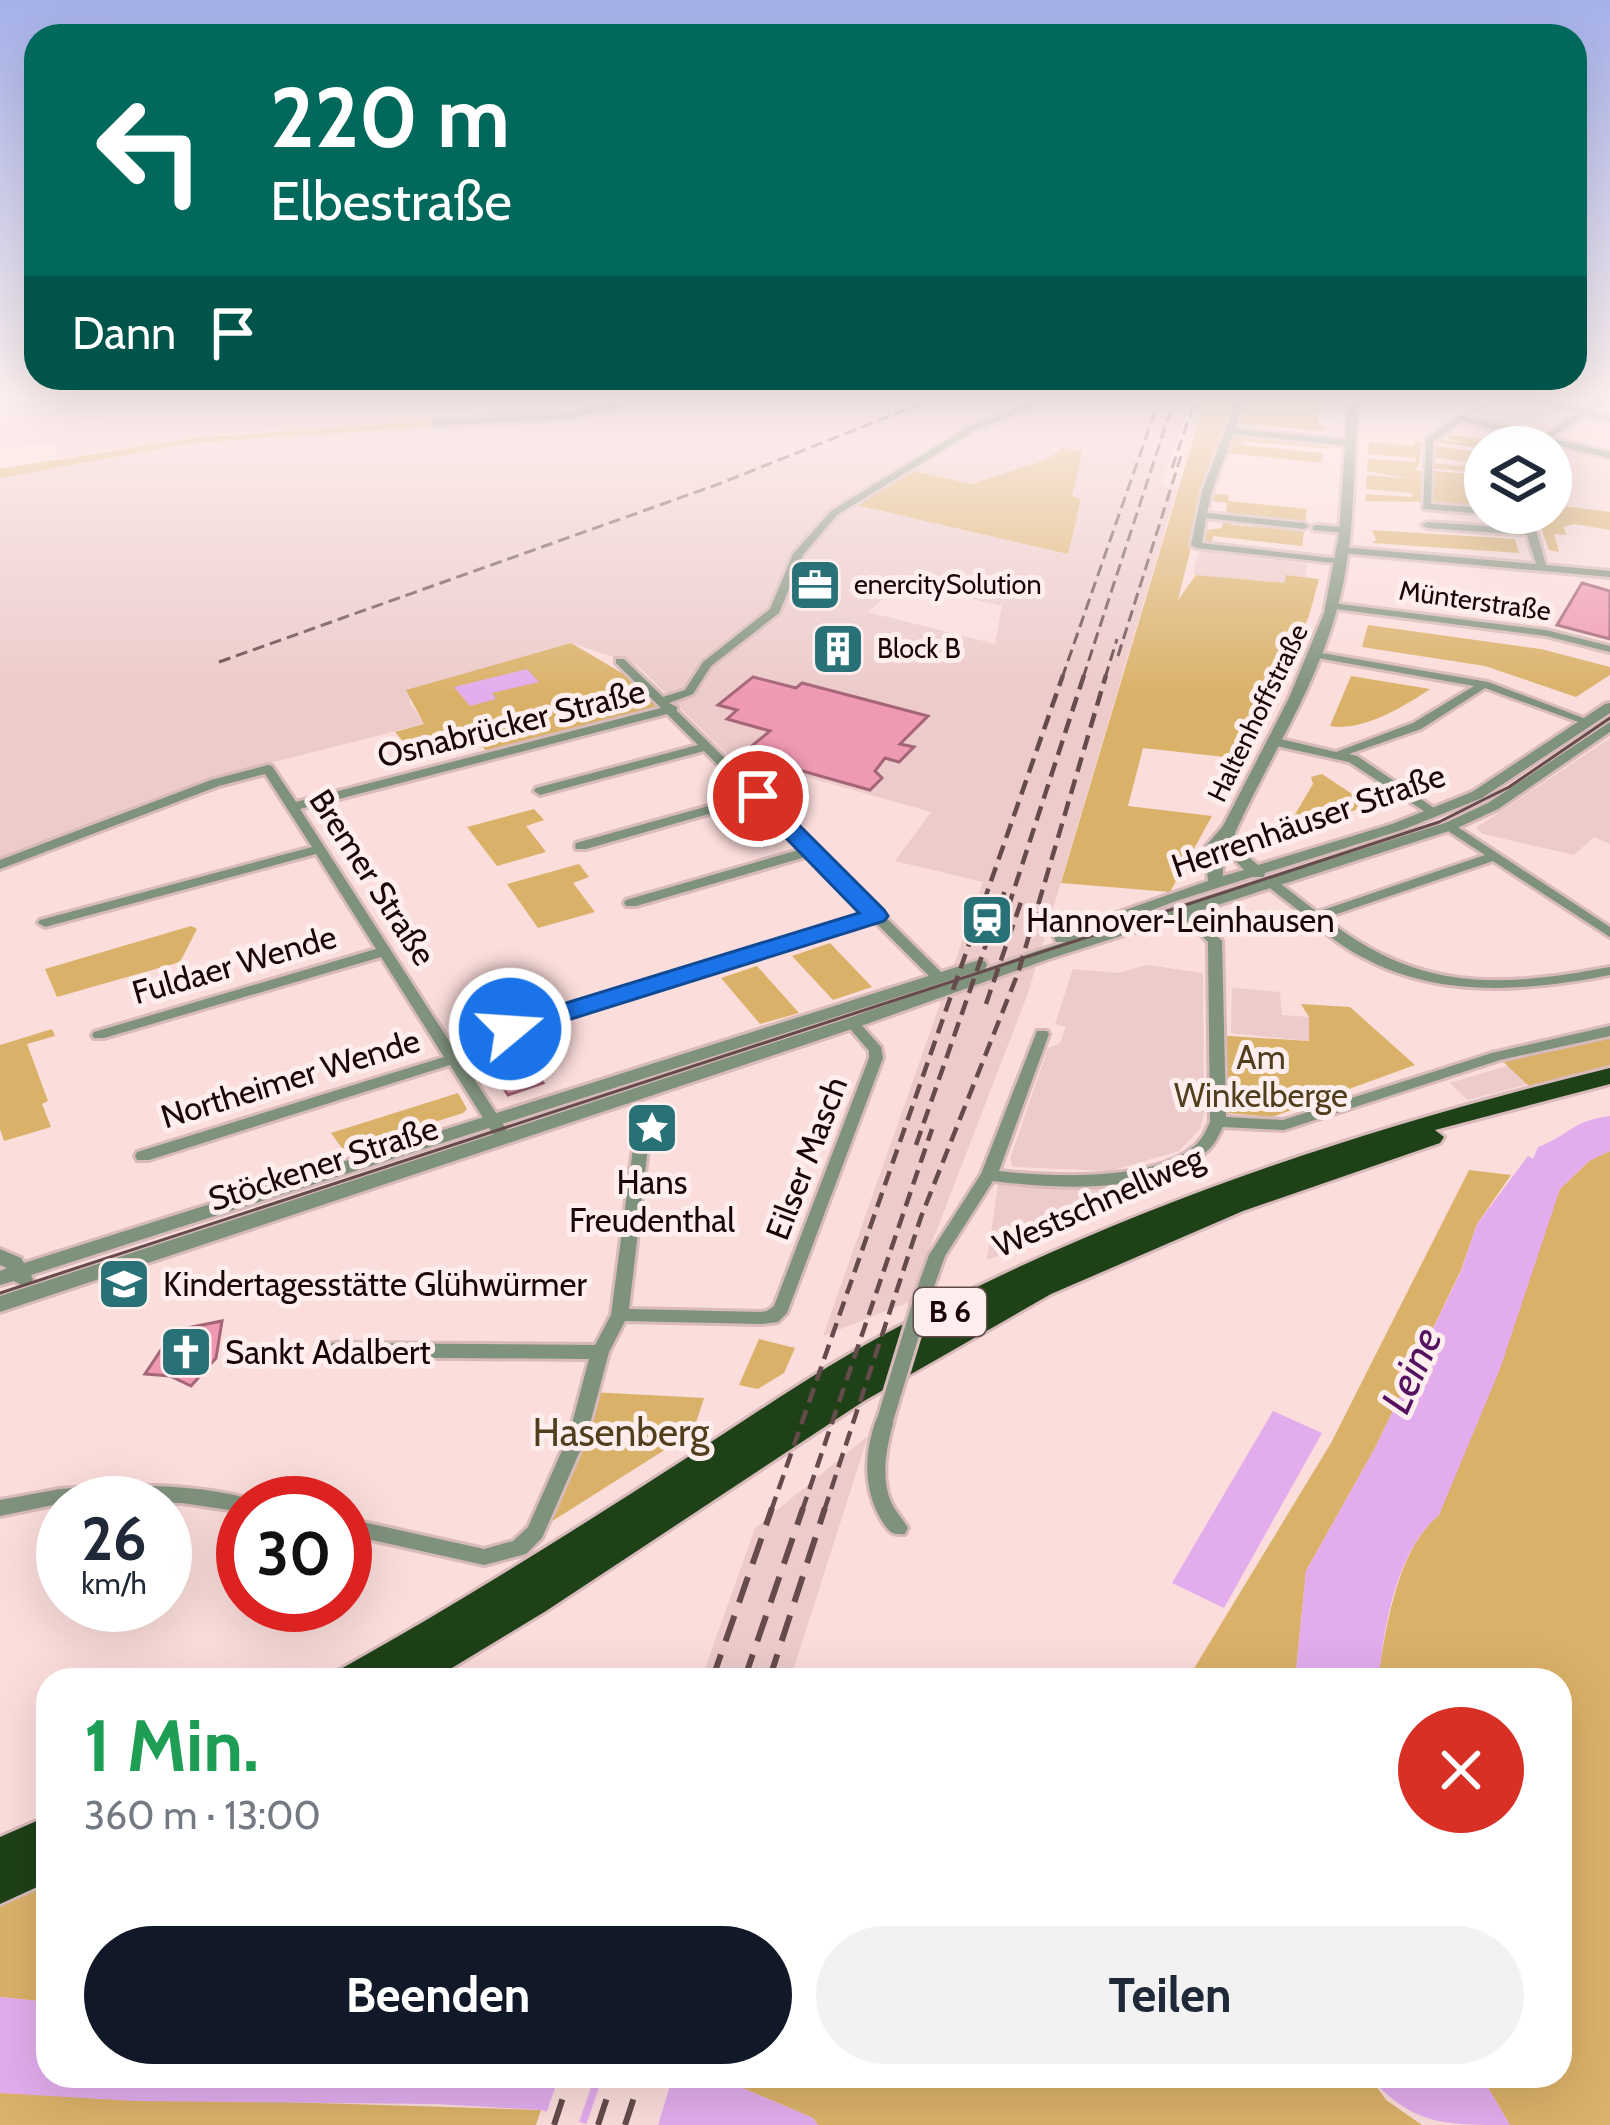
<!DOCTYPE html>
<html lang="de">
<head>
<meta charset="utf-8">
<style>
	body { margin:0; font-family:Cabin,sans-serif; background:#f2f2f3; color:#1f2937; height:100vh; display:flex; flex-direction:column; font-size:45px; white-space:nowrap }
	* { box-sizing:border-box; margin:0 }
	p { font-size:39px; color:#747a83 }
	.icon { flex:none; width:66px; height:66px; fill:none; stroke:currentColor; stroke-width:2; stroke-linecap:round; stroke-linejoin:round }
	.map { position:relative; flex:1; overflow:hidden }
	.details { position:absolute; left:36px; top:1668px; width:1536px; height:420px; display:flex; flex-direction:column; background:#fff; border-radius:36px; box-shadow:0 12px 48px #0002 }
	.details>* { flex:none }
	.top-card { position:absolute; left:24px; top:24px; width:1563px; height:366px; border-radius:36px; box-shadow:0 12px 48px #0002; background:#00695c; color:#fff; overflow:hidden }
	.tools { position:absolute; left:1464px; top:426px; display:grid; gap:24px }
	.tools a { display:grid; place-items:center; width:108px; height:108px; border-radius:50%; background:#fff; box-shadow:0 12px 48px #0002; font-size:60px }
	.speed { position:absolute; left:36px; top:1476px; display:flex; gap:24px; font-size:60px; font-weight:700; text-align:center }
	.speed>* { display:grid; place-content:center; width:156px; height:156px; border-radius:50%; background:#fff; box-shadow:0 12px 48px #0002; line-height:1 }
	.speed small { font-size:30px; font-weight:400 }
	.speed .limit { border:18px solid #d22; background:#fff; color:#111 }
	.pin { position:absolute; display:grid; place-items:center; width:102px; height:102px; color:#fff; margin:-51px; border:6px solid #fff; border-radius:50%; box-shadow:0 3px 12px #0007 }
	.me { position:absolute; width:132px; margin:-66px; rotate:72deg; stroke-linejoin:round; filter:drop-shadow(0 0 9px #0008) }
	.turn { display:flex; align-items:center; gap:42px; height:252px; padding:0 48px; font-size:54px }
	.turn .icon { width:156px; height:156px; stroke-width:2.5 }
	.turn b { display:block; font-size:84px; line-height:102px }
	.then { display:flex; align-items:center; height:114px; padding:0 48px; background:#0003; gap:24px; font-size:45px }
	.round { display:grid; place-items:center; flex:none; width:126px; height:126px; border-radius:63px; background:#f2f2f3 }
	.overview { display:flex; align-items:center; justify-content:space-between; height:204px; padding:0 48px }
	h1 { font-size:72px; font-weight:800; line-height:90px; color:#1e9e55 }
	.primary-button { display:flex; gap:24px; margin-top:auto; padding:24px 48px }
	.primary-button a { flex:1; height:138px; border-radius:72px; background:#111827; color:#fff; font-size:48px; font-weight:800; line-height:138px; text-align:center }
	.primary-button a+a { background:#f2f2f3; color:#1f2937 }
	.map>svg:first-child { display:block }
</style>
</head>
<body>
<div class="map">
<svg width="1610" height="2125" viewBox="0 0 1610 2125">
	<rect width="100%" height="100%" fill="#fbdddb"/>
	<!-- built -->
	<g fill="#eccbca" fill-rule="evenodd">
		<path d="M1,400H1192L1161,484L1178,486L1028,993L909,1302L823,1336L983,882L895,861L931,812L726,754L637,665L571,643L409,701L424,724L218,776L0,861V478L193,443L427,427L425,421L228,434L57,458L54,444L0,447ZM1063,448L1071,496L1081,499L1068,553L913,471L971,484L1046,460ZM903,582L1002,606L995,644L868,612Z"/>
		<polygon points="1199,551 1308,564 1305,577 1286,575 1284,583 1196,575 1193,573"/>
		<polygon points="1610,738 1610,844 1594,837 1574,855 1483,834 1476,828"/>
		<polygon points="1147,965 1203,973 1204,1113 1200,1129 1179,1151 1110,1171 1013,1167 1010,1159 1048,1048 1060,1043 1066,1027 1055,1024 1073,969 1117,973"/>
		<polygon points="1232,988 1280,992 1282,1015 1309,1017 1310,1041 1231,1033"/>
		<polygon points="1513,1064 1533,1083 1468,1100 1450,1083"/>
		<polygon points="1140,1176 1153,1192 987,1260 999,1179"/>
		<polygon points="868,1436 790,1680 701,1680 755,1528"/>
	</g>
	<!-- green -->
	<g fill="#dab168">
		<polygon points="1205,400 1241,400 1199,515 1178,600 1196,575 1284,583 1286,575 1319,579 1309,616 1243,759 1143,748 1128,806 1212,816 1170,892 1061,883"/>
		<polygon points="1247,400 1320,400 1318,425 1325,426 1325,431 1245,424 1235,427"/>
		<polygon points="426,421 428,427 193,443 0,478 0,469 192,438"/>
		<polygon points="1237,434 1324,443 1332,449 1241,441 1241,445 1323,453 1322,463 1226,453 1231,436"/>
		<polygon points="1449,435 1531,444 1485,449 1438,442 1437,446 1485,453 1485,464 1435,458 1434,463 1485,469 1485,473 1429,468 1433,439 1467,443 1449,439"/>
		<polygon points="1415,441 1422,442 1419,466 1414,469 1421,471 1421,502 1365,501 1366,494 1412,497 1412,493 1366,489 1367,475 1413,479 1367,471 1368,459 1416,462 1415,458 1368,454 1369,442 1414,446"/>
		<polygon points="1063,448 1082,452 1072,496 1081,499 1068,554 857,505 913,471 971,484 1046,460"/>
		<polygon points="1431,471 1485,475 1485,510 1429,504"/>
		<polygon points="1215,494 1229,495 1228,501 1307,509 1302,546 1213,536 1212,544 1205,543 1207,530 1222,528 1223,522 1209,517 1231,520 1231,525 1280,529 1280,520 1212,514 1211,511 1226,512 1227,503 1213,501"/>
		<polygon points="1555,505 1610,512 1610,530 1574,524 1564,527 1566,535 1554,534 1559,552 1549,550 1540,525 1543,518 1556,519"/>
		<polygon points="1372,530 1515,539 1519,553 1372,543 1376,540"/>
		<polygon points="1368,625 1541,649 1610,667 1610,675 1576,697 1485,666 1362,647"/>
		<polygon points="571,643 632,679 660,707 486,751 471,732 408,747 395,732 424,724 406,690"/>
		<path d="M1351,676L1430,689C1405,706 1362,732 1330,726Z"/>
		<polygon points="1322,774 1376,810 1361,808 1296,830 1287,828 1313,784 1311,777"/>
		<polygon points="534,809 544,820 526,826 546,852 497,866 467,827"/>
		<polygon points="579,864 589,877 573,883 595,912 538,928 507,884"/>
		<polygon points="191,926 197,929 180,962 57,997 45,969"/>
		<polygon points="830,943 872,987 833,1000 792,956"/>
		<polygon points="757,966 799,1013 760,1024 721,978"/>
		<polygon points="1301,1004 1350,1007 1415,1065 1272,1117 1217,1112 1214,1035 1309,1041 1309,1017"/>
		<polygon points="52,1029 55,1036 27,1044 48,1101 42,1104 51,1127 4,1141 0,1129 0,1045"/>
		<polygon points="1610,1031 1610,1070 1530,1087 1497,1056"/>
		<polygon points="458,1093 467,1109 463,1113 344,1151 331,1133"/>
		<path d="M1610,1151V2125H1510L1481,2076H1560V1680H1379L1380,1665C1388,1616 1400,1547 1439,1515L1560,1189L1589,1161Z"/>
		<polygon points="1469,1170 1511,1175 1477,1224 1461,1270 1375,1448 1306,1571 1295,1680 1187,1680 1331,1443"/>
		<polygon points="759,1339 795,1348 784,1373 758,1389 739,1385"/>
		<polygon points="591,1392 704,1398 693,1432 535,1532"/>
		<polygon points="48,1884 48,2002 0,1997 0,1906"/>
		<polygon points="714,2076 1369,2076 1386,2100 1422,2125 818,2125 813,2118"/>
		<polygon points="0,2093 541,2110 536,2125 0,2125"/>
	</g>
	<!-- water -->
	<g fill="#e2aced">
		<polygon points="527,669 539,682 492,693 496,699 470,706 454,687"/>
		<path d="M1610,1116V1151L1589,1161L1560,1189L1500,1369L1439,1515C1397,1549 1383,1628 1379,1680H1295L1306,1571L1375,1448L1461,1271L1477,1224L1528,1156L1533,1159L1538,1147C1568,1136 1571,1121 1610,1116Z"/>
		<polygon points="1273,1411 1322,1433 1224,1608 1172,1583"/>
		<polygon points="0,1997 48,2002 48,2076 714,2076 813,2118 818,2125 589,2125 541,2110 436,2104 134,2101 0,2093"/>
		<path d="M1369,2076H1481L1510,2125C1443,2125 1412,2125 1369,2076Z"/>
	</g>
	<!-- pier -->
	<g fill="#fbdddb">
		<polygon points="559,2076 595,2076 578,2125 545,2117"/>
		<polygon points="603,2076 673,2076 658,2125 586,2125"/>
	</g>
	<!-- building -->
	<g fill="#ef99b2" stroke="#a46577" stroke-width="3">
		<polygon points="1582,583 1610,591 1610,639 1557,625"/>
		<polygon points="753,677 796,688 802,683 928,716 900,744 914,747 899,762 885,758 875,771 882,778 870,790 742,754 770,731 727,719 737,710 718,705"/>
		<polygon points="549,1039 555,1048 526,1057 543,1083 508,1095 485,1059"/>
		<polygon points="222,1321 216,1358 191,1386 170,1376 145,1374 169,1338 187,1328"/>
	</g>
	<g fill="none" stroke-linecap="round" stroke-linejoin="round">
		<!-- minor casing -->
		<g stroke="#d7bab9" stroke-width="6">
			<g id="minor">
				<polygon points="630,400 643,400 570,419 435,426 431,423 435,420 570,413"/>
				<path d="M1037,400H1047L974,431L837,515L803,555L779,613L711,666L693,694L669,703L677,707V711L944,975L946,978L944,981H934L873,920L456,1052L463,1058L462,1060L512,1138L510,1142H498L450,1065L149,1160H137L135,1156L137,1152L444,1057L381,957L104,1038H94L92,1035L94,1032L376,949L316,854L45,927L38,923L40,920L312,847L265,774L219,786L0,869V860L211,780L268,765L272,766L296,802L661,708L616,663V659H624L663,697L685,690L703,662L770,609L793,554L831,511L968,427ZM667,714L698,745L536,788L534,791L540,795L704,751L748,795L576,843L575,846L576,849H586L754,801L802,849L626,900L624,903L626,906H636L809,856L866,914L451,1044L300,809Z"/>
				<polygon points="1237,400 1245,400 1235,429 1349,440 1354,443 1349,446 1233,434 1212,491 1207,513 1304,523 1309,526 1304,529 1206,518 1202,543 1340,559 1345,562 1344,564 1196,548 1191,545 1202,491"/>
				<polygon points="1534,400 1546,400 1583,409 1599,400 1608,400 1592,411 1610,416 1610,422 1586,415 1551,438 1610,452 1610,458 1549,443 1546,447 1540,447 1541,441 1462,421 1433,442 1431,504 1485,508 1485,513 1488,513 1485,514 1423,509 1426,439 1460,415 1543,436 1577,413"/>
				<polygon points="1521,513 1531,513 1546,565 1610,571 1610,577 1341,553 1336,550 1341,547 1536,564 1527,535 1427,528 1422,525 1427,522 1526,529"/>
				<polygon points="1317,525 1343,527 1348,530 1343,533 1313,530 1313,526"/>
				<polygon points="1332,603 1546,630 1610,646 1610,652 1546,636 1328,608 1328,604"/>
				<polygon points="1316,652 1488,682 1594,722 1588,726 1584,724 1485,688 1421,729 1349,754 1357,756 1440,812 1438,815 1430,815 1349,762 1272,745 1270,742 1276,738 1336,752 1413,723 1474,686 1312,657 1310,655"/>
				<path d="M1450,822L1610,927V937L1493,861L1325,918C1419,992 1498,988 1610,967V975C1528,991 1439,999 1362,957C1340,946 1321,929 1302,913C1290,904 1277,894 1265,884L1267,881H1277L1317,912L1485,855L1445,829V823Z"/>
				<path d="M1185,909L1190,910L1222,941L1226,1117L1283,1120L1492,1053L1610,1026V1036L1500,1060L1284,1130L1223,1127C1218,1136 1215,1145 1207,1151C1157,1195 1055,1189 993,1181L945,1256L926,1309H914L911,1305L929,1255L981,1174L1037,1031H1047L1049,1034L999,1171C1049,1177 1167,1183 1201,1139C1205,1134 1207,1128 1210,1122L1208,942L1178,913Z"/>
				<polygon points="852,1019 857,1020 881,1047 883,1058 787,1313 778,1322 761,1324 625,1321 609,1352 587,1435 542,1538 526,1554 484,1565 345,1534 345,1518 484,1549 513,1541 528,1527 569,1435 589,1359 333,1357 327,1355 324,1350 327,1345 333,1343 595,1345 611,1315 637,1118 643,1117 651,1122 629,1309 761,1312 767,1311 774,1306 869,1058 869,1051 845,1023"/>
				<path d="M885,1413L892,1415L894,1420C887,1446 880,1475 891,1502C895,1511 903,1519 908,1528L905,1534C892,1535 889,1532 882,1521C862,1488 864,1450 878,1415Z"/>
				<path d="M121,1485C164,1486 209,1487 250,1499L252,1503H243V1512L182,1503L121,1501L63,1503L0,1516V1500L60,1489Z"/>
			</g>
		</g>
		<!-- tertiary casing -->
		<g stroke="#d7bab9" stroke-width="6">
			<g id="tertiary">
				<path d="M1348,400H1358C1353,471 1356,544 1336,613C1314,691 1268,760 1235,833L1237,847L1258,865L1392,824L1472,792L1605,704L1610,703V713L1482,798L1402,830L1265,873L1264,877H1252L1173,902L1068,942H1056L1054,938L1056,934L1208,881L1205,847L1223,826L1289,698L1324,613L1339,534ZM1222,846L1244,870L1223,876Z"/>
				<polygon points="1610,722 1610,732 1498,809 1455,829 1049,959 858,1027 0,1312 0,1296 846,1019 1037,951 1445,823 1488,803"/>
				<polygon points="979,960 985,961 987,965 985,969 31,1275 33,1279 30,1284 23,1286 14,1281 0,1285 0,1271 7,1268 0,1265 0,1249 21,1258 24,1263"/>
			</g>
		</g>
		<!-- trunk casing -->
		<g stroke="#d7bab9" stroke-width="6">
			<g id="trunk">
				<path d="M1610,1068V1084L1435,1130L1444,1137L1440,1143L1243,1211L1051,1294L864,1401L546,1611L432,1680H386L388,1676L381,1680H334L339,1670C458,1604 573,1531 688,1457C756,1413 824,1366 896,1328C1121,1208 1362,1128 1610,1068Z"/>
				<polygon points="48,1816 48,1882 0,1904 0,1837"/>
			</g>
		</g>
		<!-- minor -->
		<use href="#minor" fill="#7f927c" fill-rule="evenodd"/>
		<!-- tertiary -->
		<use href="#tertiary" fill="#7f927c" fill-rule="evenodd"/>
		<!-- trunk -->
		<use href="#trunk" fill="#1e4118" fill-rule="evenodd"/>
		<!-- tram -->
		<polyline stroke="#654b4b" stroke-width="3" points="0,1293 1439,822 1509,787 1610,718"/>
		<!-- rail-far2 -->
		<g stroke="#654b4b" stroke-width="3" stroke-dasharray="12 6" stroke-linecap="butt">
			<polyline points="1172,468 1195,400"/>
			<polyline points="1118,656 1181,456"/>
			<polyline points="219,662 716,485 930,400"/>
			<polyline points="1062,678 1159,400"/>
			<polyline points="1083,678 1174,400"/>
			<polyline points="1105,678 1117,639"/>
		</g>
		<!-- rail-far1 -->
		<g stroke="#654b4b" stroke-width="4.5" stroke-dasharray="15 8" stroke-linecap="butt">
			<polyline points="1008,908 1084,675"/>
			<polyline points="986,1004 1023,896"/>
			<polyline points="916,1145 1005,890"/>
			<polyline points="771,1511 1063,675"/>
			<polyline points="802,1511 932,1129"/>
			<polyline points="824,1511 921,1217 1018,973 1106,675"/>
		</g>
		<!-- rail -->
		<g stroke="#654b4b" stroke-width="6" stroke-dasharray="27 14" stroke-linecap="butt">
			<polyline points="712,1680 772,1508"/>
			<polyline points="744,1680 803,1508"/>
			<polyline points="769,1680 825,1508"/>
			<polyline points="554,2125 570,2076"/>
			<polyline points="598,2125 614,2076"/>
			<polyline points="625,2125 641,2076"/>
		</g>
		<!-- minor-bridge casing -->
		<g stroke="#d7bab9" stroke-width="22" stroke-linecap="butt">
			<polyline id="minor-bridge" points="885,1420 920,1305"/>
		</g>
		<!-- minor-bridge -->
		<use href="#minor-bridge" stroke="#7f927c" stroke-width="16"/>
	</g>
	<!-- sky -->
	<linearGradient id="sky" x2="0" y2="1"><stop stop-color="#a5b1ea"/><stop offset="0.57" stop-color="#fdf0ef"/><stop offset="1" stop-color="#fdf0ef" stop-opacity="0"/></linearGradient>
	<rect width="1610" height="697" fill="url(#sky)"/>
	<!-- route -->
	<polygon fill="#1a73e8" stroke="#114b97" stroke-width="3" points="758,790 766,792 884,910 888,916 884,921 520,1035 501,1035 497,1029 501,1023 859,913 750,801 747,796"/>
	<!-- icons -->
	<defs>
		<g id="office-square" transform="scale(2.7)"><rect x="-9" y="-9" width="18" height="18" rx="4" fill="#287277" stroke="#feeeed"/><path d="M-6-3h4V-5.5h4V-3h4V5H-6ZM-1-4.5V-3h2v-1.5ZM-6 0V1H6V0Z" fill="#fff"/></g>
		<g id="building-square" transform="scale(2.7)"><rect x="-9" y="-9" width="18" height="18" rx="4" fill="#287277" stroke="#feeeed"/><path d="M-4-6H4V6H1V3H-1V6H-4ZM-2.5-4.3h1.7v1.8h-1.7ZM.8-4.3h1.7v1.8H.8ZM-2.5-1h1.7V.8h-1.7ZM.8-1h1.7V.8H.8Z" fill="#fff"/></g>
		<g id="station-square" transform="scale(2.7)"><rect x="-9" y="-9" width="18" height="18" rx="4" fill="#287277" stroke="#feeeed"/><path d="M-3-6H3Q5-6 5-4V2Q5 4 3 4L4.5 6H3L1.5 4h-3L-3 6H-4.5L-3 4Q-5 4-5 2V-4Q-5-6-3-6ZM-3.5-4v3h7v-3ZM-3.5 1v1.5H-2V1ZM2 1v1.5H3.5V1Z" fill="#fff"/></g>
		<g id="sight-square" transform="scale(2.7)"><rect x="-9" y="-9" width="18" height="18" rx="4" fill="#287277" stroke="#feeeed"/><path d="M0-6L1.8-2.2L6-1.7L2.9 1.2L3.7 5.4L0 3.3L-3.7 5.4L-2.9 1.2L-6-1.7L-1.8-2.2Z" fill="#fff"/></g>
		<g id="school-square" transform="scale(2.7)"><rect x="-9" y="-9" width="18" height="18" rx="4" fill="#287277" stroke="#feeeed"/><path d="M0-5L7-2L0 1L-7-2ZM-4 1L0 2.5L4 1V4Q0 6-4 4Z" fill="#fff"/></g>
		<g id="church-square" transform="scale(2.7)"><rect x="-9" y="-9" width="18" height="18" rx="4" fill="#287277" stroke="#feeeed"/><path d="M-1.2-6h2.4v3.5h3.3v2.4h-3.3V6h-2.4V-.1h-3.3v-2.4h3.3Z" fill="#fff"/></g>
	</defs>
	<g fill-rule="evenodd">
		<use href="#office-square" x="815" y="585"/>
		<use href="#building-square" x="838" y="649"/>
		<use href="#station-square" x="987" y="920"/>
		<use href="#sight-square" x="652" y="1128"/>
		<use href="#school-square" x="124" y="1284"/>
		<use href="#church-square" x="186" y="1352"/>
	</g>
	<g text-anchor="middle" stroke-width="10" stroke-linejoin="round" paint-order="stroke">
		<!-- far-poi labels -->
		<g font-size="27" fill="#1c0506" stroke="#feeeed" text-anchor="start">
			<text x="854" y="594">enercitySolution</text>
			<text x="877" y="658">Block B</text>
		</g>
		<!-- far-street labels -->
		<g font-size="27" fill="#1c0506" stroke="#feeeed">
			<text transform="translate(1475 601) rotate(8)" y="9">Münterstraße</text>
			<text transform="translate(1258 713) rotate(-64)" y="9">Haltenhoffstraße</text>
		</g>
		<!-- shield labels -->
		<rect fill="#feeeed" stroke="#604b4b" stroke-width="3" x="914" y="1288" width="72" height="48" rx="9"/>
		<g font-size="30" font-weight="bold" fill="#1c0506">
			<text x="950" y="1322">B 6</text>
		</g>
		<!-- street labels -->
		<g font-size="33" fill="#1c0506" stroke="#feeeed">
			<text transform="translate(511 723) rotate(-14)" y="12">Osnabrücker Straße</text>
			<text transform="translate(1308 820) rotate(-19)" y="12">Herrenhäuser Straße</text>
			<text transform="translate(373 877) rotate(57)" y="12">Bremer Straße</text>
			<text transform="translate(234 964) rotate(-16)" y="12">Fuldaer Wende</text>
			<text transform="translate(290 1078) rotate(-17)" y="12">Northeimer Wende</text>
			<text transform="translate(806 1158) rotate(-69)" y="12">Eilser Masch</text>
			<text transform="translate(323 1163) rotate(-18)" y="12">Stöckener Straße</text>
			<text transform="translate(1098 1201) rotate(-24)" y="12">Westschnellweg</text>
		</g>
		<!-- poi labels -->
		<g font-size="33" fill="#1c0506" stroke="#feeeed" text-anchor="start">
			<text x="1026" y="932">Hannover-Leinhausen</text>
			<text x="652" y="1194" text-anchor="middle">Hans<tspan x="652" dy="38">Freudenthal</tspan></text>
			<text x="163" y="1296">Kindertagesstätte Glühwürmer</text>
			<text x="225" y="1364">Sankt Adalbert</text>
		</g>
		<!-- park labels -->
		<g font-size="33" fill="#503e1d" stroke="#feeeed">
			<text x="1261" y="1069">Am<tspan x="1261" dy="38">Winkelberge</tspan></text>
		</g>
		<!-- near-park labels -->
		<g font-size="39" fill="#503e1d" stroke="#feeeed">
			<text x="621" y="1446">Hasenberg</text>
		</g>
		<!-- near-water labels -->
		<g font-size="42" font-style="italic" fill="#541260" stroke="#feeeed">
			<text transform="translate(1411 1370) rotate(-66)" y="15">Leine</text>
		</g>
	</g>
</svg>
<div class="tools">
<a><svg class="icon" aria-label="layers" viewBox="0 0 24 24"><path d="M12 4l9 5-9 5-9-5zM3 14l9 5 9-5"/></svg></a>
</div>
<div class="speed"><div>26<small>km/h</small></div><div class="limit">30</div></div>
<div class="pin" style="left:758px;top:796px;background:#d93025"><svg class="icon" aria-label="arrive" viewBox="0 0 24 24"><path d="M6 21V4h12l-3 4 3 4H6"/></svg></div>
<svg class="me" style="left:510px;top:1029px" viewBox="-20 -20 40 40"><circle r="17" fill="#1a73e8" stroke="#fff" stroke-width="3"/><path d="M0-11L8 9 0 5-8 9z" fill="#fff"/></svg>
<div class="top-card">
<div class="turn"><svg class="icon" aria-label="left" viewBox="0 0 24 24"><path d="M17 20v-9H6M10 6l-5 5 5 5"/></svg><div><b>220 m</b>Elbestraße</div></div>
<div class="then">Dann<svg class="icon" aria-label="arrive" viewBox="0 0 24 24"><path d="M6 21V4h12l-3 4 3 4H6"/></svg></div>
</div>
<section class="details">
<div class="overview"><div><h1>1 Min.</h1><p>360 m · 13:00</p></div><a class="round" style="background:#d93025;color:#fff"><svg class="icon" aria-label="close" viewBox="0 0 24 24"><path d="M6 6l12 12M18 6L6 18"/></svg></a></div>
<div class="primary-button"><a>Beenden</a><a>Teilen</a></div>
</section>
</div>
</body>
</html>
